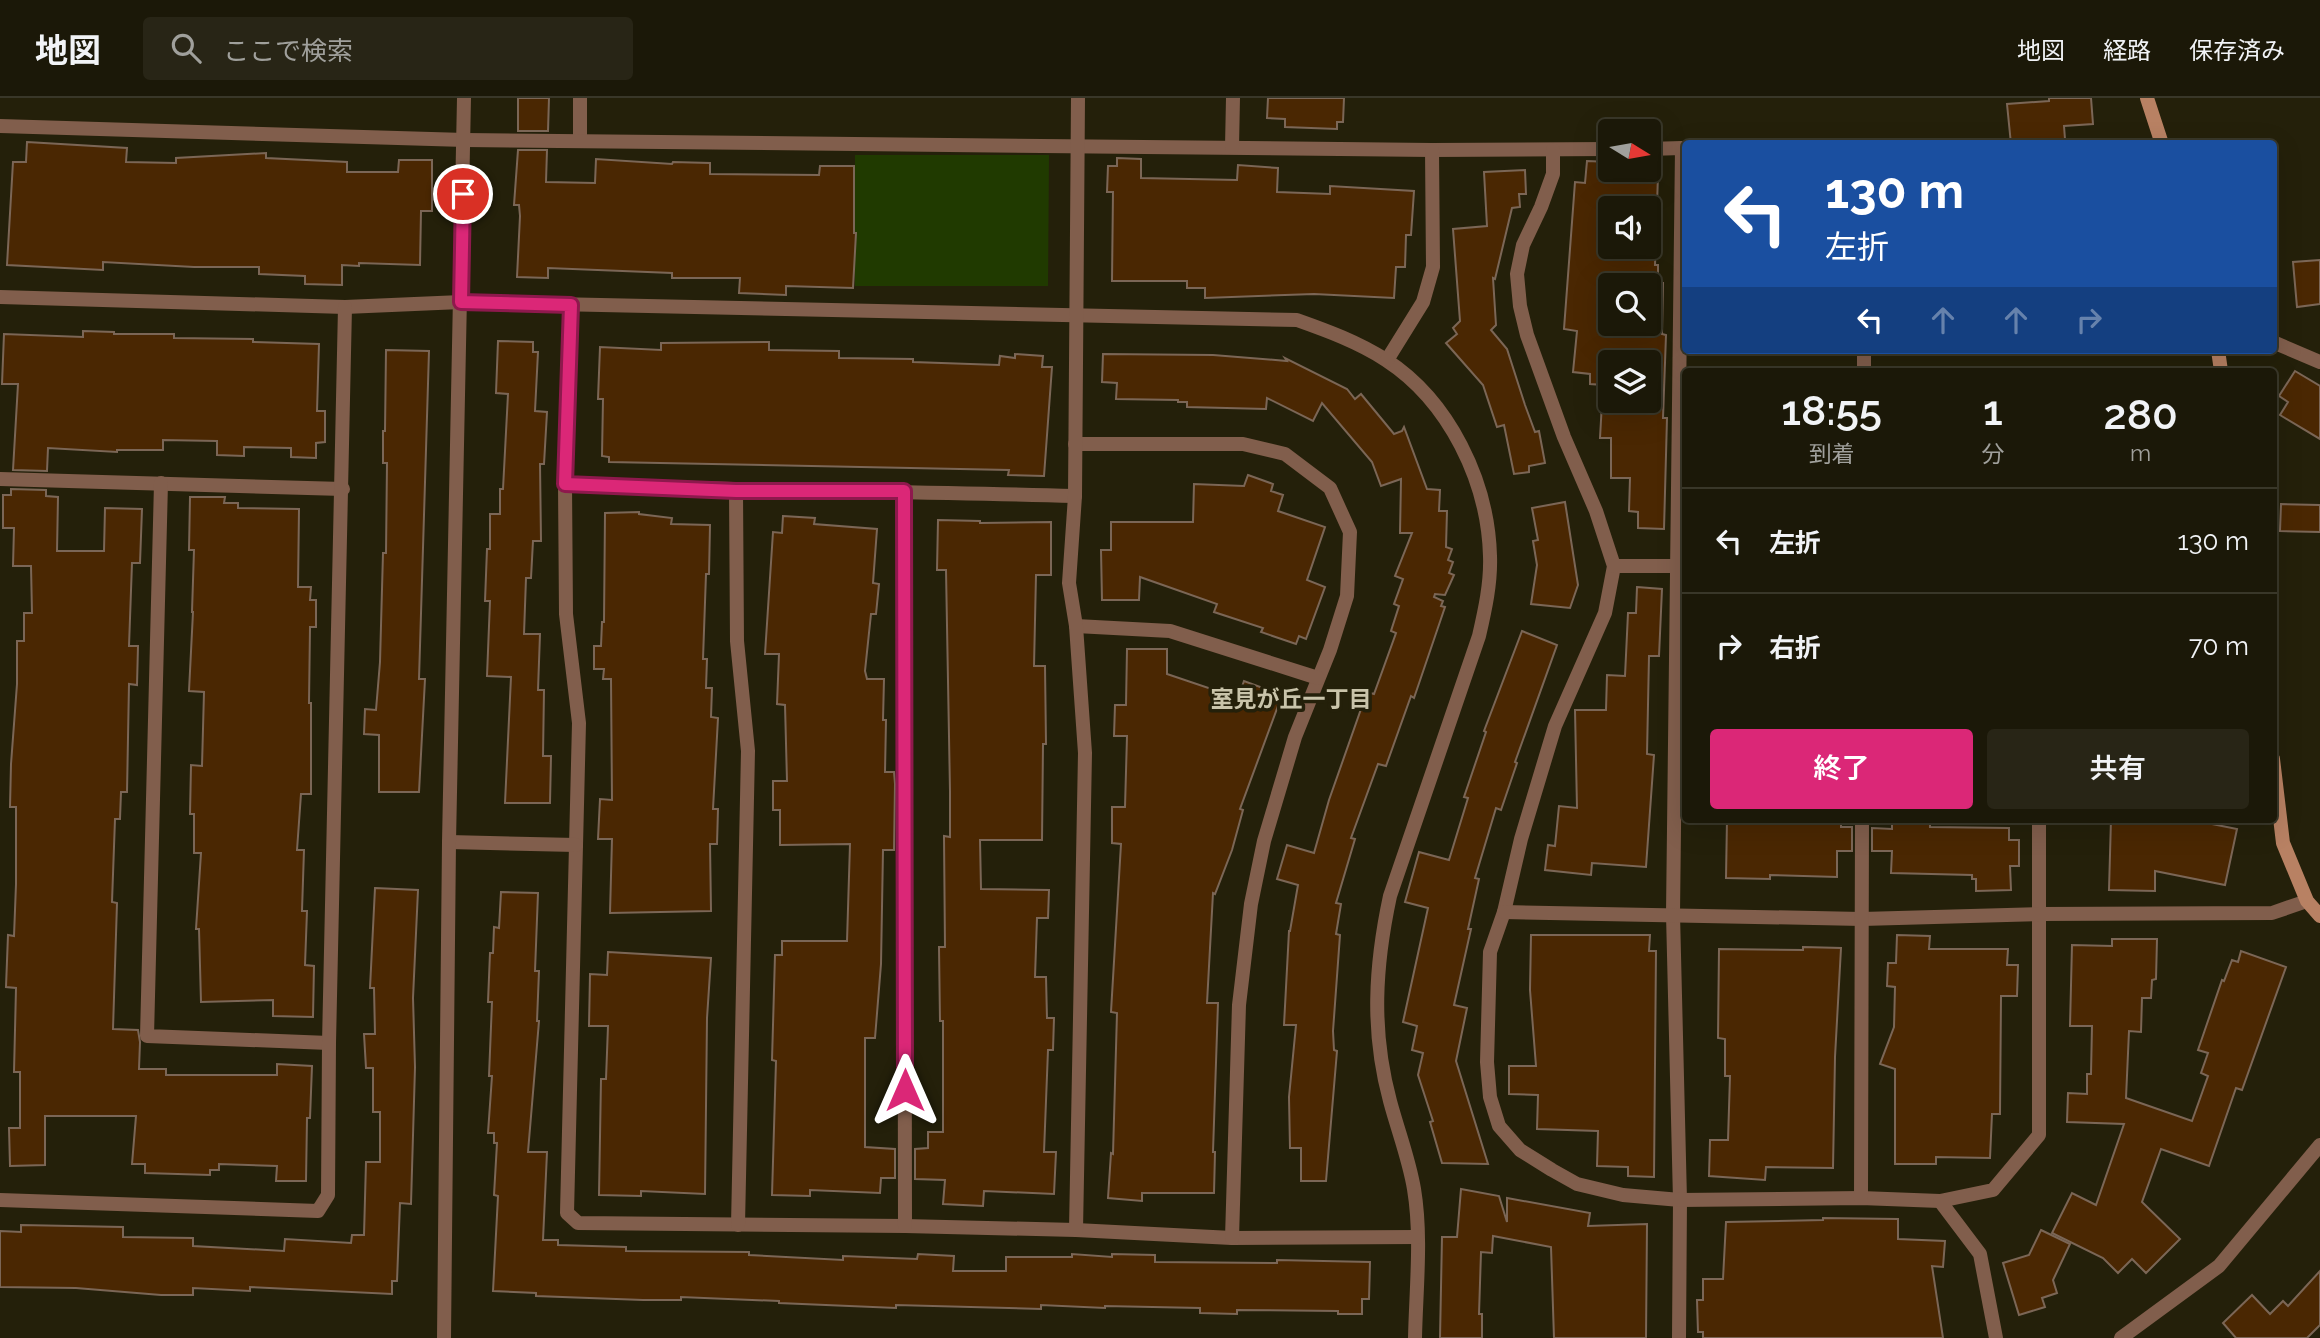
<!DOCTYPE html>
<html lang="ja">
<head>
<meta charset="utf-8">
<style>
	body { margin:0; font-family:Raleway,"Noto Sans JP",sans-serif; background:#282516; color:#f1f3f6; height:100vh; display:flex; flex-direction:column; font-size:26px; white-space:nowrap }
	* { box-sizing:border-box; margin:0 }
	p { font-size:23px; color:#a0a09c }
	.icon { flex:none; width:38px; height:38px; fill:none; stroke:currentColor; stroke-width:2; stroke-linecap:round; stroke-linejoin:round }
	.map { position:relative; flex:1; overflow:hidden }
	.details { position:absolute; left:1682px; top:270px; width:595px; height:455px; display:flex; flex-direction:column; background:#1b1808; border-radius:7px; box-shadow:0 7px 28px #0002,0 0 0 2px #393729 }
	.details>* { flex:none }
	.hud { position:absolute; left:1682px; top:42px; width:595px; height:214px; border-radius:7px; box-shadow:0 7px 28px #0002,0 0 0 2px #393729; background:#1a4fa0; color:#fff; overflow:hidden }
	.needle { width:46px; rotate:101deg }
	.tools { position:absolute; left:1598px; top:21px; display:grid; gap:14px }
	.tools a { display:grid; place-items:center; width:63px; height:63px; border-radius:7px; background:#1b1808; box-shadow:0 7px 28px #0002,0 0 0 2px #393729; font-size:35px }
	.pin { position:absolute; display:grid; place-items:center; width:60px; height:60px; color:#fff; margin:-30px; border:4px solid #fff; border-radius:50%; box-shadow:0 2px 7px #0007 }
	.me { position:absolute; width:77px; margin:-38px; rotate:0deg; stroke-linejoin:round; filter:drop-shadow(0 0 5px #0008) }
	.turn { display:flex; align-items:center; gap:24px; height:147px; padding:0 28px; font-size:32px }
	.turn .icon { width:91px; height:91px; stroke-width:2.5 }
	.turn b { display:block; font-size:49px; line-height:60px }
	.lanes { display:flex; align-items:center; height:66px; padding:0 28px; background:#0003; justify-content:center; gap:35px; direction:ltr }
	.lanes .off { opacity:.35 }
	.eta { display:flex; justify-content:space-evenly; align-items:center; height:119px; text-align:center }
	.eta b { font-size:42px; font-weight:600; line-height:49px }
	.cta { display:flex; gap:14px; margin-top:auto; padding:14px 28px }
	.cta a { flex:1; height:80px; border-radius:7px; background:#db2777; color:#fff; font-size:28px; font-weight:600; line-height:80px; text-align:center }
	.cta a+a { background:#282516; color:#f1f3f6 }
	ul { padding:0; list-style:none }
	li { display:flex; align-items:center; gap:21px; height:105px; padding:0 28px; border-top:2px solid #393729 }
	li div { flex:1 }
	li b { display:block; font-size:26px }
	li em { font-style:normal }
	header { display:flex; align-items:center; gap:42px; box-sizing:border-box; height:98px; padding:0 35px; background:#1b1808; border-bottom:2px solid #393729 }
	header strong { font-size:33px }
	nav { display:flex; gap:38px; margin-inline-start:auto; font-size:24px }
	.search { width:490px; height:63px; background:#282516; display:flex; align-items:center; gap:18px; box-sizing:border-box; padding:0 24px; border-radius:7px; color:#a0a09c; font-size:26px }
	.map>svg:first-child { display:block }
</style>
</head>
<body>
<header>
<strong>地図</strong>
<div class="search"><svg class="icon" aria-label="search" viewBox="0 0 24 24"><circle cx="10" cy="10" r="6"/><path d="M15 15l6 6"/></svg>ここで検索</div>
<nav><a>地図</a><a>経路</a><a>保存済み</a></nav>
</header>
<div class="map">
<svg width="2320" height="1240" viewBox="0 0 2320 1240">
	<rect width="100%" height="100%" fill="#24200a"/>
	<!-- green -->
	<polygon fill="#203a00" points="855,57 1049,57 1048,188 855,188"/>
	<!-- building -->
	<g fill="#4a2702" stroke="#7b6656" stroke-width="2" fill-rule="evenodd">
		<polygon points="518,0 549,0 548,33 518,33"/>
		<polygon points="1268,0 1344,0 1343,24 1337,24 1337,31 1285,29 1285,21 1267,20"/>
		<polygon points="2049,0 2091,0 2093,26 2064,28 2065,41 2011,46 2007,6 2049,3"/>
		<polygon points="27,44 127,50 126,64 176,65 176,60 266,55 266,60 347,64 347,74 398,74 399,62 432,62 432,113 421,113 420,167 359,165 359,168 342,167 342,187 305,186 305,178 259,176 259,169 194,169 103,164 103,172 7,167 13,64 26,64"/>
		<polygon points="518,52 547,52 546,84 595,85 596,61 672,66 673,64 710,65 710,76 819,77 820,68 854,68 854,135 856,135 853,190 786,188 786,197 739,195 740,180 672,180 672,175 548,170 548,180 517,179 520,118 519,107 514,107"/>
		<polygon points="1117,60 1141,61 1141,80 1237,82 1238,67 1278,70 1277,94 1330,96 1330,88 1414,93 1411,137 1406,137 1405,169 1396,169 1394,200 1314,196 1205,200 1205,190 1187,190 1187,183 1112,183 1113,94 1107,94 1108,68 1117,68"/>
		<path d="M1587,63L1610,64V72H1648V67H1654V77H1658L1655,167H1658V185H1663L1662,236L1666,237L1663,320H1667L1664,431L1638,430V414L1629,413L1630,380H1611V340H1600L1603,287L1590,286V276L1573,274L1577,233L1564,231L1575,84L1585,85ZM1610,110H1648V149H1610ZM1610,187H1648V226H1610ZM1610,264H1648V303H1610Z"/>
		<polygon points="1525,72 1526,96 1519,96 1520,109 1512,110 1495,181 1493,180 1496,227 1491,232 1507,251 1525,307 1535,334 1539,333 1545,365 1529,368 1529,374 1514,376 1504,327 1497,329 1483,287 1446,245 1457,236 1453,230 1460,223 1453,131 1487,128 1484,74"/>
		<polygon points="2320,162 2320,206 2297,209 2293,164"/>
		<polygon points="83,233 114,234 114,236 174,236 174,240 253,241 253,244 319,246 317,313 325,313 325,344 316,345 316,360 291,359 291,350 244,349 244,358 217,357 217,343 163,342 163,352 117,352 117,354 48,350 47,373 13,372 18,286 2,286 4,236 83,239"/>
		<polygon points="498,243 533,244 533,254 538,254 535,313 547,314 544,366 540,366 541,443 533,443 531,480 526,480 524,536 540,536 538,592 544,592 543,658 551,658 550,705 505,705 511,579 487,578 490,503 485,503 487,451 490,451 490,416 500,416 500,391 503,391 508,296 496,295"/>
		<polygon points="769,244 769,252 839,253 839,260 913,261 913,264 999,267 1000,258 1015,260 1015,256 1043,258 1042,269 1052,269 1044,378 1008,377 1009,372 609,364 609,359 602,358 603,301 598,301 600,249 661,252 661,245"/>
		<polygon points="386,252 429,253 419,581 425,581 419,694 379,694 379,637 364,636 365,611 376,612 380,564 383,455 386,455 387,365 383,365 383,333 385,333"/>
		<polygon points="1103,256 1213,257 1287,263 1285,260 1347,291 1355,301 1361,296 1394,336 1402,333 1404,329 1427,391 1440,392 1439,413 1447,413 1446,449 1452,451 1448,462 1453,464 1449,475 1454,477 1445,497 1435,496 1434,499 1443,503 1441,508 1445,509 1414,600 1411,598 1386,668 1378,666 1351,740 1355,741 1336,805 1341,806 1336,836 1340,837 1333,933 1334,952 1337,953 1326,1083 1301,1083 1301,1050 1290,1050 1289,999 1296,927 1284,927 1289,833 1290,833 1298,787 1277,781 1287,747 1314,755 1329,702 1367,594 1374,596 1396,535 1391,533 1399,508 1394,506 1403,481 1395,478 1412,435 1400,435 1401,381 1381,388 1372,364 1322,305 1313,323 1267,300 1266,311 1187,309 1187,304 1178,304 1178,302 1116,301 1117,285 1102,284"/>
		<polygon points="2295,273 2320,288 2320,341 2280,317 2288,304 2279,298"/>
		<polygon points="1248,377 1273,386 1271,393 1283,397 1278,413 1325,429 1307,482 1325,489 1306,541 1299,538 1296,546 1261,534 1263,530 1214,514 1217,506 1140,479 1139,502 1102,502 1101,452 1111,452 1111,424 1193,424 1194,386 1244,388"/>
		<polygon points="11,391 46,392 46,398 58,399 57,453 104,453 105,410 142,411 140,465 132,465 129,548 138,548 137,587 129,586 127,694 121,694 120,721 115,721 112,804 117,805 113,931 138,932 140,944 139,971 166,971 166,977 277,977 277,966 312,968 310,1020 307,1020 306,1083 276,1083 277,1068 219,1066 219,1072 210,1072 210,1077 145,1075 145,1066 132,1066 136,1018 45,1018 45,1067 10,1068 9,1030 20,1030 20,974 14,974 16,890 6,889 8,837 14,838 16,786 16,709 10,709 11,666 17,586 17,543 24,543 24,515 32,515 31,468 13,468 14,430 3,430 3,397 11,397"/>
		<polygon points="190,399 225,399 224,405 238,405 238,410 299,411 298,489 311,489 310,502 316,502 316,529 310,529 309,605 311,605 311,696 301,696 297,752 304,752 302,813 307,813 305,867 314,868 313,919 273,918 273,902 201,904 199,831 196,831 201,755 194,755 194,716 190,716 191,667 202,668 204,594 189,593 193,514 192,514 194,452 189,452"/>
		<polygon points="1565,404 1578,487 1570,510 1531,506 1537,467 1533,443 1538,442 1532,410"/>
		<polygon points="2281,406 2320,407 2320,434 2280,433"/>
		<polygon points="639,414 639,416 672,420 671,426 710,427 709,476 706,476 703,561 707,561 706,590 712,590 711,619 718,620 713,711 718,711 717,746 710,746 711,813 610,815 612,741 598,741 600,701 612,702 611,581 603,581 604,571 594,571 594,548 601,548 602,524 604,524 605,415"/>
		<polygon points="783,418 815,420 814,426 877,431 873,485 879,486 876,516 871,516 865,573 867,581 884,581 883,622 886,622 885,674 894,674 895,686 894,752 883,752 881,866 875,940 865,940 865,1049 895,1051 895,1080 881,1080 880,1095 810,1092 810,1098 772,1097 776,963 772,962 775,857 782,857 782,843 847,843 850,746 780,747 780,712 773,712 773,683 787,683 785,607 777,606 779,556 765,556 773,434 782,435"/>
		<polygon points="938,422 980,423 980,425 1051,424 1051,477 1036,477 1034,568 1045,568 1046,646 1043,646 1042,742 980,742 981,791 1049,792 1048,820 1037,820 1035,879 1046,879 1047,920 1054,920 1053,952 1048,952 1044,1054 1056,1054 1054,1096 984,1093 983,1108 943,1106 945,1082 915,1081 915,1051 928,1050 928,1034 943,1034 943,923 940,923 939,849 945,849 944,738 950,739 950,693 946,472 937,472"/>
		<polygon points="1637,489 1662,491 1659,558 1649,558 1647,656 1654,657 1646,769 1592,765 1591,777 1545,772 1548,747 1555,748 1559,708 1577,710 1575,612 1606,612 1607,577 1625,578 1628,515 1636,515"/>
		<polygon points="1522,533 1557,547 1515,664 1517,665 1501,712 1496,710 1475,780 1479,781 1468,831 1471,831 1454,907 1467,910 1456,963 1488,1066 1442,1065 1430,1024 1433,1023 1418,977 1423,955 1412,952 1417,928 1403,924 1428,810 1405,804 1419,754 1449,762 1468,700 1464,699 1486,634 1484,633"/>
		<polygon points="1127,551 1167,551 1167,576 1238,600 1244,583 1282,597 1240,711 1243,712 1232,752 1215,796 1213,795 1207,905 1218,905 1213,1054 1215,1054 1214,1095 1142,1095 1142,1103 1108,1100 1111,1055 1113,1056 1117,915 1111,914 1121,746 1112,745 1112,709 1125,709 1127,638 1114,638 1115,607 1126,607"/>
		<polygon points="1727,721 1841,721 1841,729 1852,729 1852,753 1837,753 1837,779 1770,777 1770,781 1726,780"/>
		<polygon points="1892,721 1930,721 1930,729 2009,730 2009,742 2019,742 2019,768 2010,768 2011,792 1976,793 1976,781 1972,781 1972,777 1891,775 1892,753 1872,753 1872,730 1892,731"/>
		<polygon points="2111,721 2187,721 2237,731 2225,787 2155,773 2155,793 2109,792"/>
		<polygon points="375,790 418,792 413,900 415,969 411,1106 400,1105 397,1183 392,1183 392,1196 250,1189 250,1193 193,1190 193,1197 161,1197 76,1190 0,1189 0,1133 21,1134 21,1127 123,1129 123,1139 193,1140 193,1148 284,1153 285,1141 351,1145 352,1137 364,1137 366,1064 380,1064 380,1014 373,1014 373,970 366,970 364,936 375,936 374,890 370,890"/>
		<polygon points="501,794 538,795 535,873 539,873 537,923 539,923 528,1054 547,1054 543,1142 558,1142 558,1147 626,1149 626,1153 749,1154 749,1157 843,1162 843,1158 917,1161 918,1156 954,1158 953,1173 1006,1173 1006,1159 1072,1159 1072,1156 1112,1159 1112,1156 1155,1157 1155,1164 1277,1165 1277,1162 1370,1164 1369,1201 1362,1201 1362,1216 1338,1216 1338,1213 1237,1212 1237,1216 1200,1215 1200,1210 1105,1208 1105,1210 1041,1207 1041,1211 896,1207 896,1210 779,1205 779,1203 681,1199 681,1202 643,1202 536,1198 536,1195 493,1193 498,1098 494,1097 497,1045 494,1045 494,1035 488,1035 492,978 489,978 492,904 488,904 490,855 493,855 494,829 499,830"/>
		<polygon points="1531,837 1650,837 1649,853 1656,853 1654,1079 1628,1078 1628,1069 1597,1068 1598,1033 1537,1031 1538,997 1509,996 1509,968 1536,968 1530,892"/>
		<polygon points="1897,837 1930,838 1929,851 2008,851 2007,867 2018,867 2017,898 2001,898 2000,1016 1992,1016 1990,1060 1936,1059 1936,1066 1895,1066 1895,971 1880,966 1894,929 1895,889 1887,888 1888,865 1896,865"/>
		<polygon points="2112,841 2157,841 2156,881 2152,882 2151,900 2142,900 2141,934 2129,933 2126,1000 2192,1023 2208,978 2201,975 2208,955 2198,952 2222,882 2224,883 2232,862 2238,864 2241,853 2286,869 2242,992 2236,990 2209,1068 2161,1051 2142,1104 2180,1141 2146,1175 2132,1161 2118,1175 2103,1160 2052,1135 2072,1095 2096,1107 2124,1026 2067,1024 2068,995 2087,996 2087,976 2091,976 2092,928 2070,928 2072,847 2112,848"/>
		<polygon points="1803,849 1841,850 1835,959 1833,1070 1766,1069 1765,1082 1709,1078 1710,1042 1728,1042 1730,978 1725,978 1725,941 1718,940 1719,851 1803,852"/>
		<polygon points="608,854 711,860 707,920 705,1096 641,1093 641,1098 599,1097 601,981 606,981 608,928 589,928 590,876 607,877"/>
		<polygon points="1461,1091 1499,1098 1507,1124 1507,1100 1590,1115 1588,1128 1647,1126 1646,1240 1554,1240 1551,1149 1493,1138 1492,1155 1481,1154 1479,1216 1482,1216 1482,1240 1440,1240 1442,1139 1457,1139"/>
		<polygon points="1823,1120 1898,1121 1898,1141 1945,1143 1943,1169 1932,1168 1943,1240 1703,1240 1703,1234 1698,1234 1697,1202 1703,1202 1703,1181 1723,1181 1726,1124 1823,1122"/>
		<polygon points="2041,1132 2070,1146 2053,1182 2057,1195 2042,1200 2045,1209 2019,1217 2003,1165 2029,1157"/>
		<polygon points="2320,1173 2320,1227 2307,1240 2236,1240 2223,1225 2252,1197 2270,1216 2283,1203 2288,1208"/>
	</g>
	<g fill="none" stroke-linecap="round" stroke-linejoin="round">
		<!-- minor -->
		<g stroke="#815e4c" stroke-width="14">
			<polyline points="580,0 580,43"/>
			<polyline points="0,28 465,42 1432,52 1610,51"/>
			<polyline points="1232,49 1233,0"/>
			<polyline points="1648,51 1682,50 1673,816 1680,1102 1679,1240"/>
			<polyline points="1553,52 1553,76 1541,109 1523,147 1517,176 1520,208 1527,237 1564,339 1596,413 1614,468 1605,515 1555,628 1521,741 1504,814 1490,854 1487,964 1490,999 1499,1028 1520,1052 1552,1072 1577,1086 1623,1097 1680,1102 1861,1100 1940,1103 1993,1092 2039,1037 2039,721"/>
			<path d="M0,199L345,209L461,204L1297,222C1328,233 1358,244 1386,262C1449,303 1488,383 1490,458C1491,485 1485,512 1479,538L1390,798C1375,868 1371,933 1390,1003C1398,1033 1409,1061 1414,1091C1422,1139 1416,1191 1415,1240"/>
			<polyline points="571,207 565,386 566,516 579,625 567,1115 578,1125 905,1128 1076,1132 1232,1140 1417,1139"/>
			<polyline points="2273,244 2320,264"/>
			<polyline points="1387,262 1423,204 1433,169 1432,52"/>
			<polyline points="1864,273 1864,252"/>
			<polyline points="1075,346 1243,346 1285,356 1330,390 1350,434 1347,498 1330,552 1295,639 1264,743 1251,806 1239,907 1232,1140"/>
			<polyline points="0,381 343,391"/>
			<polyline points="161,385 147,938 329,945"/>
			<path d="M565,386C735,393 905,393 1075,398"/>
			<polyline points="736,393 737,543 748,653 738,1127"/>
			<polyline points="904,393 905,1128"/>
			<polyline points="1614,468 1685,468"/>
			<polyline points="1076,528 1170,533 1318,580"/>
			<polyline points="449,744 576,747"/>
			<polyline points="1504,814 1862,821 2040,816 2272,815 2307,803"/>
			<polyline points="1861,1100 1862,721"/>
			<polyline points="0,1102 318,1113 328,1097 329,945 345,209"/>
			<polyline points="1940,1103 1980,1156 1996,1240"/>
			<polyline points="1076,1132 1085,655 1076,528 1069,485 1075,398 1078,0"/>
		</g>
		<!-- tertiary -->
		<g stroke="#815e4c" stroke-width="14">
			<polyline points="444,1240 449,744 464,0"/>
			<polyline points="2121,1240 2219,1168 2320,1047"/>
		</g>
		<!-- secondary -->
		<g stroke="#b88163" stroke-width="14">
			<polyline points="2147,0 2162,46"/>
			<polyline points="2218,252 2221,273"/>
			<polyline points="2273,661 2283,745 2307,803 2320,818"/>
		</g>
	</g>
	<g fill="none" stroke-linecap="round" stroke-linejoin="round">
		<!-- route casing -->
		<g stroke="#8e194d" stroke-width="18">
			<polyline id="route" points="463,96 461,204 571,207 565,386 736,393 904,393 905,992"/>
		</g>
		<!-- route -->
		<use href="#route" stroke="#db2777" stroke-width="12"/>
	</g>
	<g text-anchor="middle" stroke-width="7" stroke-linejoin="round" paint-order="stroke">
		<!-- neighbourhood labels -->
		<g font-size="23" font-weight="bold" fill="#c9c4aa" stroke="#24200a">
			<text x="1291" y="609">室見が丘一丁目</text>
		</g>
	</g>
</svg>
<div class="tools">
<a><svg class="needle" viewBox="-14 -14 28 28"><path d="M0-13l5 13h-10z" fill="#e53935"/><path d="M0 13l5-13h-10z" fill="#a0a09c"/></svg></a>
<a><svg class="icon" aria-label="sound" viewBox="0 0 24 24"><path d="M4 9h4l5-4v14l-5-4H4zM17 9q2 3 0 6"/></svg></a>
<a><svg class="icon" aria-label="search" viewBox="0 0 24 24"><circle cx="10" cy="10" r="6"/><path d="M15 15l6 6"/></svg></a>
<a><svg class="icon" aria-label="layers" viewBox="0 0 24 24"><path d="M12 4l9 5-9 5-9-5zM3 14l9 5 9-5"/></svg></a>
</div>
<div class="pin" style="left:463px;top:96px;background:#d93025"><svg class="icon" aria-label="arrive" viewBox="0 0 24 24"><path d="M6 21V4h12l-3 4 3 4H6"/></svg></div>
<svg class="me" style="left:905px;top:992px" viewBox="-20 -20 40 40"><path d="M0-17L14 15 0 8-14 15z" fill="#db2777" stroke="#fff" stroke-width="4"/></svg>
<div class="hud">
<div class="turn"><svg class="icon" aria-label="left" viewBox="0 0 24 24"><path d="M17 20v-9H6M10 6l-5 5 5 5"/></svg><div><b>130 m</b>左折</div></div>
<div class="lanes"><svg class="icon" aria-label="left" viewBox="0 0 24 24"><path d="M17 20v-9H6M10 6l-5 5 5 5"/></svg><svg class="icon off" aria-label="ahead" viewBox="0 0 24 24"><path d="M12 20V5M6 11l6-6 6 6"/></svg><svg class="icon off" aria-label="ahead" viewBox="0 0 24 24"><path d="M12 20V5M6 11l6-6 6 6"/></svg><svg class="icon off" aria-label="right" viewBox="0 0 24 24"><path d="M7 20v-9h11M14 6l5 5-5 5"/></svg></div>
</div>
<section class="details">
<div class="eta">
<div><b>18:55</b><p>到着</p></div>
<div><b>1</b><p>分</p></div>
<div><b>280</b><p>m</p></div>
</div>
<ul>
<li><svg class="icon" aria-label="left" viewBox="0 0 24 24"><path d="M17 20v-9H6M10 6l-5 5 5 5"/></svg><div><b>左折</b></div><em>130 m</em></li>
<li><svg class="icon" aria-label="right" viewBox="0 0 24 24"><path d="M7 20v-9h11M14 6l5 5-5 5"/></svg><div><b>右折</b></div><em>70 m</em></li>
</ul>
<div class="cta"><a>終了</a><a>共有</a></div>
</section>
</div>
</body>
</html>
